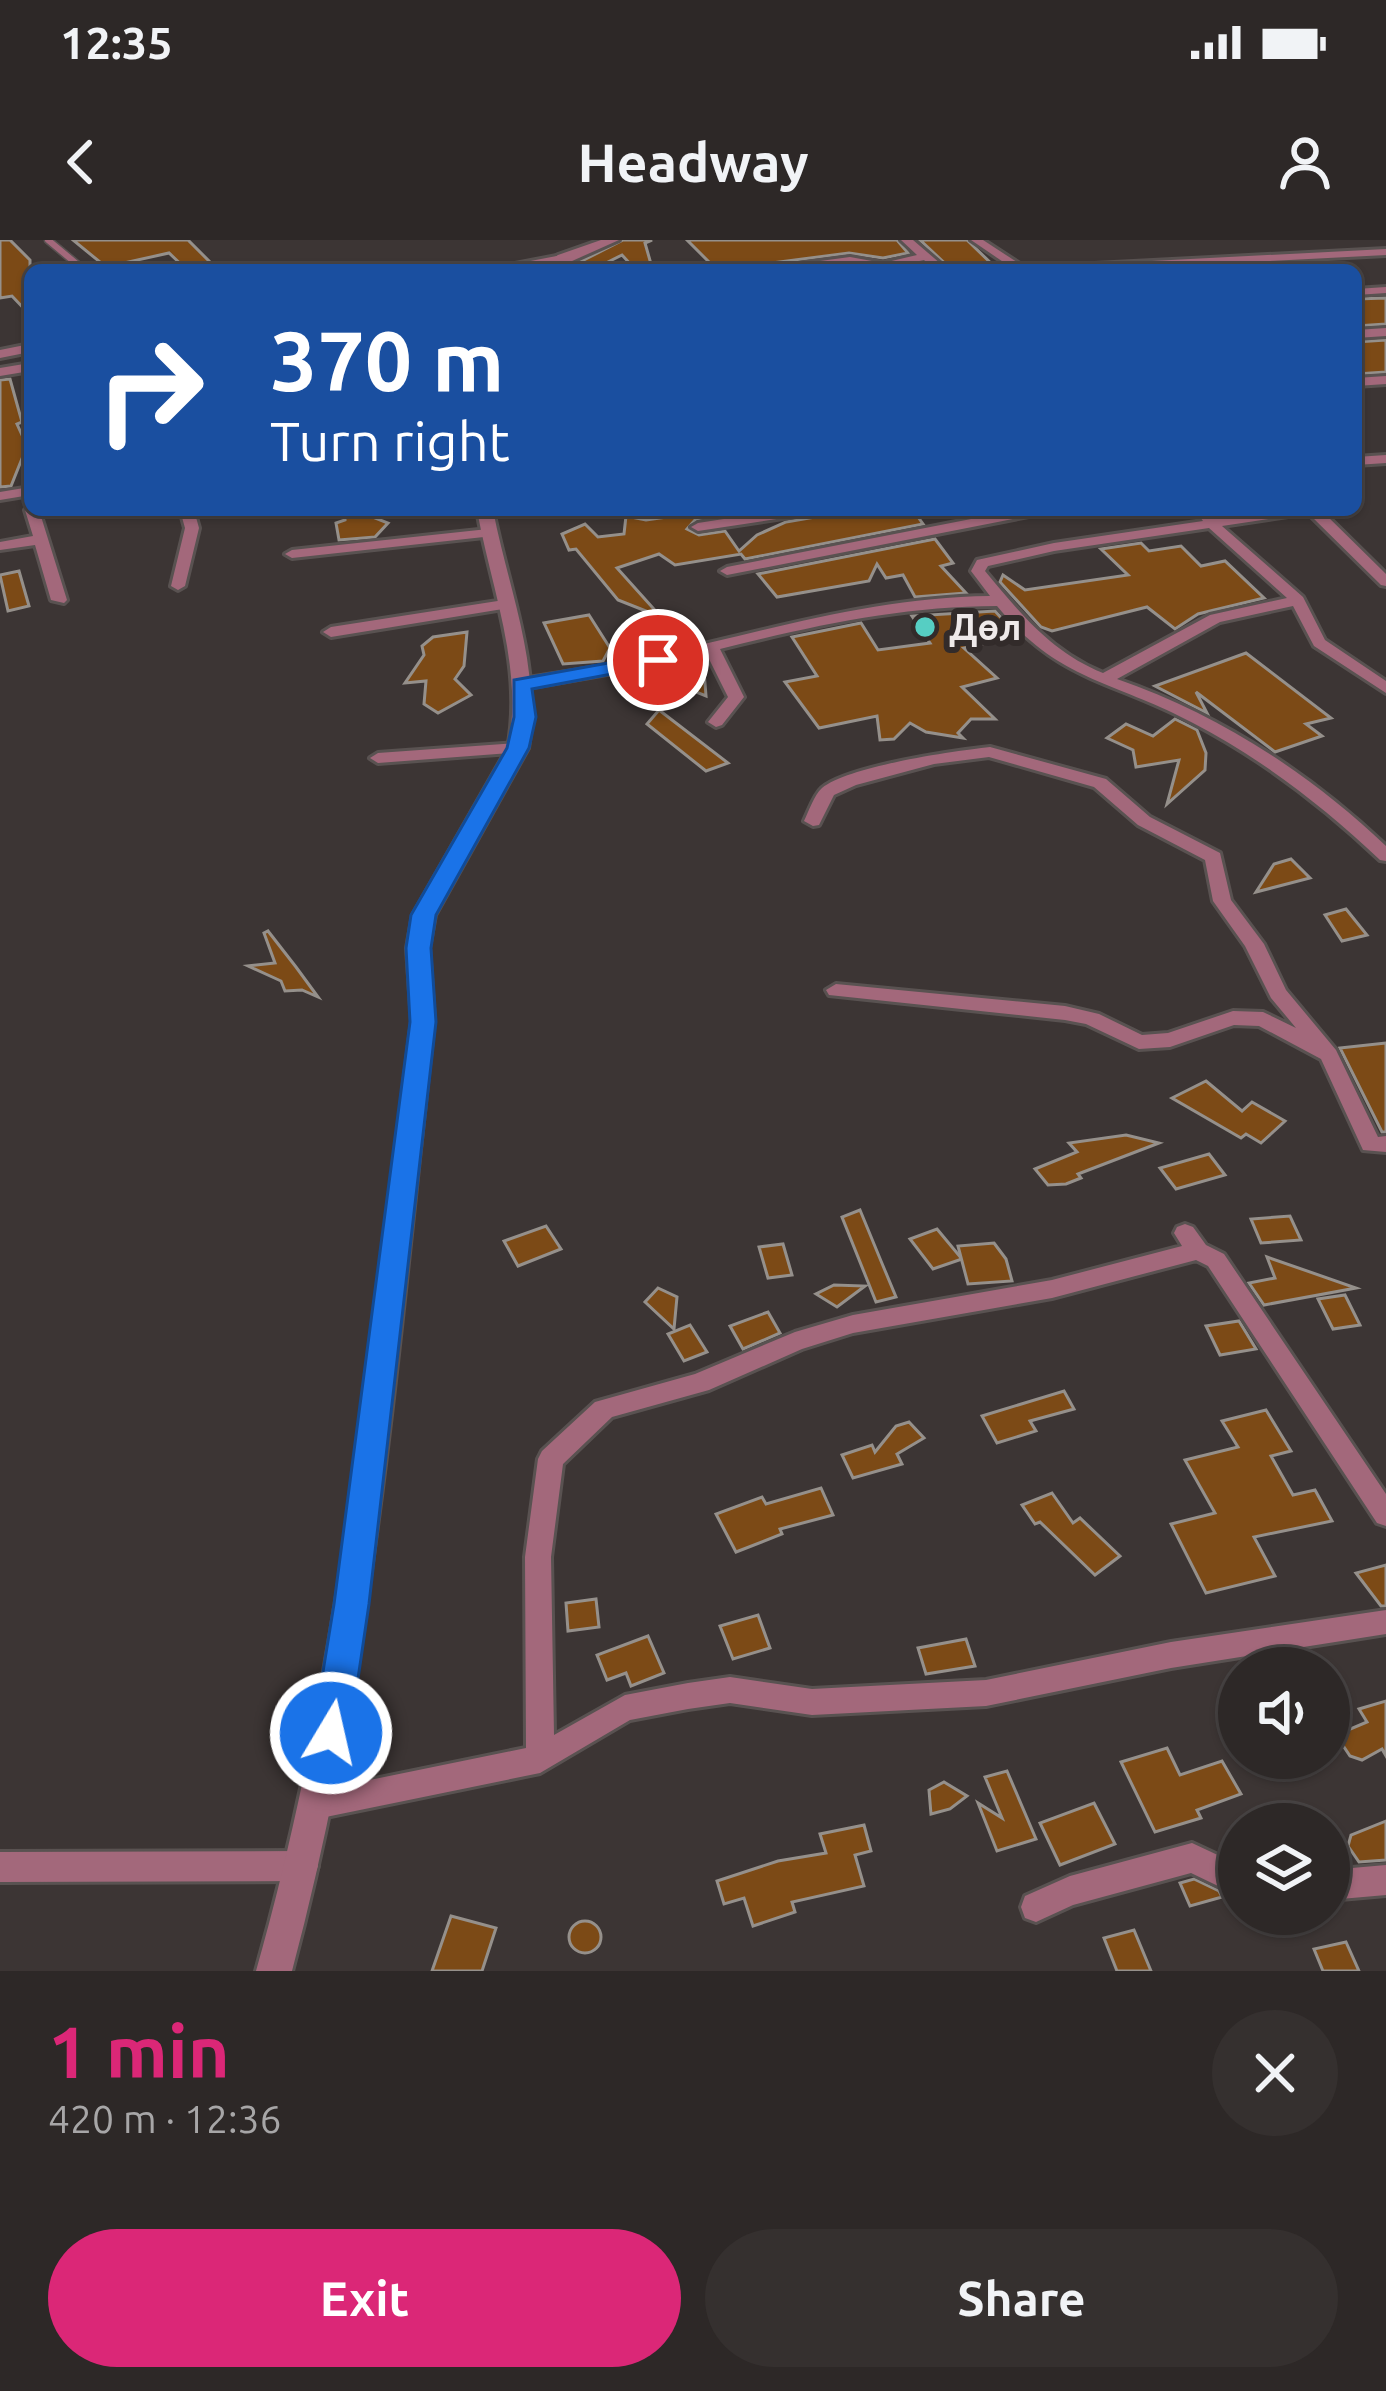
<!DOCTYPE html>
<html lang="en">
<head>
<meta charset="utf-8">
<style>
	body { margin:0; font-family:Ubuntu,sans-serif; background:#35302f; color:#f1f3f6; height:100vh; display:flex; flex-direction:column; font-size:45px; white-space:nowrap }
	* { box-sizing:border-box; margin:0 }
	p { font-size:39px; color:#a7a6a7 }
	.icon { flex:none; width:66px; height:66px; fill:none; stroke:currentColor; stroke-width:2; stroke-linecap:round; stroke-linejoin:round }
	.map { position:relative; height:1731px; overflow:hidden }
	.sheet { display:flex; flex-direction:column; background:#2d2827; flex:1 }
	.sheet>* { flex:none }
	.top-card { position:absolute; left:24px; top:24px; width:1338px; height:252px; border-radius:18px; box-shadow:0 3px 9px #0004,0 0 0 3px #484444; background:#1a4fa0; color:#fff; overflow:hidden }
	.controls { position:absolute; left:1218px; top:1407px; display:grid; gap:24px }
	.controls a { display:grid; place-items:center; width:132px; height:132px; border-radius:50%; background:#2d2827; box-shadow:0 3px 9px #0004,0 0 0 3px #484444; font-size:60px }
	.pin { position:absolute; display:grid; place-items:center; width:102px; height:102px; color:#fff; margin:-51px; border:6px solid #fff; border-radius:50%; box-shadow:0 3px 12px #0007 }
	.me { position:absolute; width:132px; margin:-66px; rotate:9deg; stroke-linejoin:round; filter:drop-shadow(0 0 9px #0008) }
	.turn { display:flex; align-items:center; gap:42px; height:252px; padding:0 48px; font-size:54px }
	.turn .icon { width:156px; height:156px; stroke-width:2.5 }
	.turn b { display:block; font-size:84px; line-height:102px }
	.round { display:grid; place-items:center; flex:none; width:126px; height:126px; border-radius:63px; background:#35302f }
	.head { display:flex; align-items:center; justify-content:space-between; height:204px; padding:0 48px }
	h1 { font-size:72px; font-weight:600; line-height:90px; color:#db2777 }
	.button { display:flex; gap:24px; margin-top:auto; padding:24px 48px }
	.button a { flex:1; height:138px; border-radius:72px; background:#db2777; color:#fff; font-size:48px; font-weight:600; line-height:138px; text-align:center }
	.button a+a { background:#35302f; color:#f1f3f6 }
	.status { display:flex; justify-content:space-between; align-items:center; height:84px; padding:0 60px; background:#2d2827; direction:ltr }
	.status svg { height:33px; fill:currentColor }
	header { display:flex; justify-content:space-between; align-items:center; height:156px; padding:0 48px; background:#2d2827; font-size:54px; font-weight:600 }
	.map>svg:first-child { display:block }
</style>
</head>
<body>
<div class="status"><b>12:35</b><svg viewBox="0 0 49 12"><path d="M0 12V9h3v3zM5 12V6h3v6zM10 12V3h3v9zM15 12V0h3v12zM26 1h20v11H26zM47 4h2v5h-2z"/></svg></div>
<header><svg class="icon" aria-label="back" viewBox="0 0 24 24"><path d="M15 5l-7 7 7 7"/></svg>Headway<svg class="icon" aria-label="person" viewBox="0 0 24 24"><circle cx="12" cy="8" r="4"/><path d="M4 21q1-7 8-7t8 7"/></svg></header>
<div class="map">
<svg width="1386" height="1731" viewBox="0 0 1386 1731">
	<rect width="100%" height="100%" fill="#3c3534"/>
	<!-- building -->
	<g fill="#7c4a16" stroke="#95908b" stroke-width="3">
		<polygon points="0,0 10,0 30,20 30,75 12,56 0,58"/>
		<polygon points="73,0 188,0 213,25 187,30 169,13 106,27"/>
		<polygon points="623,0 652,0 645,3 651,24 633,27 622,15 592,30 572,26"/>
		<polygon points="687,0 897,0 908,13 883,18 849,13 717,30"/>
		<polygon points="920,0 967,0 998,30 952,30"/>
		<polygon points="1386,58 1386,84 1356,86 1356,59"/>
		<polygon points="1386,100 1386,132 1356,134 1356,102"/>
		<polygon points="10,139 22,182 17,184 27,206 11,246 0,247 0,140"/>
		<polygon points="345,270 355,270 388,283 375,297 339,300 336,283 345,280"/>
		<polygon points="856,270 913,270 923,284 745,319 741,314 675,325 659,314 617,328 661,377 618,360 576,309 569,310 562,294 585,284 598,297 624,294 626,276 646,280 710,271 713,276 696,279 687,289 699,295 725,291 739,311 757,295 786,282"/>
		<polygon points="935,299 953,323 941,326 966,353 915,357 903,335 886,338 877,324 869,341 777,357 758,334"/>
		<polygon points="1141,303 1149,311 1181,306 1201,326 1225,321 1264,358 1198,374 1175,389 1147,367 1052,391 1041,387 1000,342 1003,335 1025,350 1128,335 1101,309"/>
		<polygon points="19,331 29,366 8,371 0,335"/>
		<polygon points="995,371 1018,396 964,408 997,438 962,447 995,479 971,479 958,493 963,498 926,492 910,483 894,499 880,500 877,476 819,488 785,442 817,436 792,397 861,383 878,410 930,403 912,376"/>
		<polygon points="589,375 610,408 603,421 563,424 544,383"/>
		<polygon points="467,392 464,426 455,439 471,455 438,473 424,464 426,441 405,443 424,415 422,406 433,397"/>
		<polygon points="1246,413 1331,478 1306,484 1322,496 1275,512 1196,452 1207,473 1155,446"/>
		<polygon points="703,418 706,456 666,440 669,426"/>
		<polygon points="659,470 728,523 706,531 647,484"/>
		<polygon points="1175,479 1197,490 1206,513 1205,530 1167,564 1179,520 1136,527 1133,510 1107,498 1126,484 1153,496"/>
		<polygon points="1291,619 1310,638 1256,652 1274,624"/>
		<polygon points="1346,669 1367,695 1342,701 1325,675"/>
		<polygon points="268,691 296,727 318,757 302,750 285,751 281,741 248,726 275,723 264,693"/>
		<polygon points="1386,803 1386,892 1382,892 1340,808"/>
		<polygon points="1206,841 1242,871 1252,862 1285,881 1261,903 1246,894 1241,898 1172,858"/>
		<polygon points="1126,895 1159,903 1078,934 1081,938 1066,944 1048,945 1035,929 1077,912 1069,903"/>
		<polygon points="1209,914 1225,935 1176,949 1160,928"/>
		<polygon points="860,970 881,1021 896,1057 876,1062 842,977"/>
		<polygon points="1290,976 1301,1000 1261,1003 1251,979"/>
		<polygon points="546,986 561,1009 518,1026 504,1001"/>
		<polygon points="937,989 962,1019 933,1029 910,999"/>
		<polygon points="994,1003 1006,1019 1012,1041 968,1044 958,1006"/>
		<polygon points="783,1004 792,1035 768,1038 759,1007"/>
		<polygon points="1267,1017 1356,1048 1264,1065 1249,1043 1275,1038"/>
		<polygon points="834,1045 865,1046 837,1067 816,1054"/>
		<polygon points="658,1048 677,1057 674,1089 645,1062"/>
		<polygon points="1345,1055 1360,1085 1333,1089 1318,1059"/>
		<polygon points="768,1072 780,1093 743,1109 730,1086"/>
		<polygon points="1239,1081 1256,1109 1220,1115 1206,1086"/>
		<polygon points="690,1085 707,1112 684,1121 668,1094"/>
		<polygon points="1064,1151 1074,1169 1030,1181 1036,1191 997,1203 982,1176"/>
		<polygon points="1266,1170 1291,1211 1271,1216 1293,1255 1315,1250 1332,1281 1254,1297 1275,1336 1206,1353 1171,1284 1215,1273 1185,1220 1238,1207 1222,1181"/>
		<polygon points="909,1182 924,1198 897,1214 902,1224 853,1238 842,1215 872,1205 875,1212 896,1186"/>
		<polygon points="821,1248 833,1275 780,1289 782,1294 736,1312 716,1274 762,1257 766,1264"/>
		<polygon points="1052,1253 1073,1283 1080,1278 1120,1316 1095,1335 1040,1282 1035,1284 1022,1265"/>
		<polygon points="1386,1325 1386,1366 1381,1366 1356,1333"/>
		<polygon points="596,1359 599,1387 568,1391 566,1363"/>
		<polygon points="758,1375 770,1408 733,1419 720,1386"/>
		<polygon points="648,1396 664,1433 631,1446 626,1433 607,1440 597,1415"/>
		<polygon points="966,1399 975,1426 926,1434 918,1408"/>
		<polygon points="1386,1461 1386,1516 1382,1509 1362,1520 1350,1516 1340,1501 1343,1492 1367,1482 1359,1469"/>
		<polygon points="1167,1508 1180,1535 1222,1521 1241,1554 1197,1570 1201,1578 1155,1592 1121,1522"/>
		<polygon points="1007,1531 1036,1599 997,1611 978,1563 1002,1578 985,1537"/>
		<polygon points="944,1542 967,1556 950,1569 931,1574 929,1550"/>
		<polygon points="1094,1563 1115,1604 1060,1625 1040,1583"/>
		<polygon points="1386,1581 1386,1620 1359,1622 1348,1606 1351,1595"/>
		<polygon points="864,1585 871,1611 855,1615 864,1646 792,1662 795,1672 753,1686 744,1658 724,1664 717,1641 778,1621 826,1613 820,1594"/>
		<polygon points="1194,1639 1219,1651 1222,1657 1190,1666 1180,1643"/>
		<polygon points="451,1676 496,1688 482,1731 432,1731"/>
		<circle cx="585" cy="1697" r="16"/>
		<polygon points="1134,1690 1151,1731 1117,1731 1104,1698"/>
		<polygon points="1346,1702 1359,1731 1323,1731 1314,1709"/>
	</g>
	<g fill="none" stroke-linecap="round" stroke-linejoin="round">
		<!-- service casing -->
		<g stroke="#595251" stroke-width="9">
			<polyline id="service" points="48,0 84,30"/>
		</g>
		<!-- minor casing -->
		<g stroke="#595251" stroke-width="6">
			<g id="minor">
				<polygon points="901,0 913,0 948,30 935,30 924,20 883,29 850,23 753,30 850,17 883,23 917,15"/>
				<polygon points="971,0 983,0 1029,30 1015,30"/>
				<polygon points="1386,9 1386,15 1101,30 1030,30 1036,27"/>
				<polygon points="562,15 568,18 566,20 509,30 483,30"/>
				<polygon points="1386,47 1386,53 1356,55 1356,49"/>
				<polygon points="1386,88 1386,96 1356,98 1356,90"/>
				<polygon points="30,104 30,112 0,118 0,110"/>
				<polygon points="30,123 30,131 0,136 0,128"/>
				<polygon points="1386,136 1386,144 1356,146 1356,138"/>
				<polygon points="1386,215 1386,223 1356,225 1356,217"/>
				<polygon points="30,247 30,255 0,260 0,252"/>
				<polygon points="30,266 30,270 39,270 67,360 64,363 51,360 35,305 0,310 0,302 33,296 25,270"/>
				<polygon points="180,270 194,270 199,288 185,346 178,350 171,346 185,288"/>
				<polygon points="782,270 816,270 809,274 698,291 691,287 698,283"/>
				<polygon points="1017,270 1046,270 1039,274 727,335 720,331 727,327"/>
				<path d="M1195,270H1209L1216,279L1275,270H1321L1386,334V346L1381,345L1308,273L1222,286L1303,357L1325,400L1386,441V453L1314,406L1293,366L1220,382L1117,439C1218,474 1308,532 1386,606V621L1380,620C1323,566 1262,519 1193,483C1113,440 1059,442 997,366C902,366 812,386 720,409L744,457L722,485L716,487L708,482L728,457L706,413L641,428L521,449L513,444L521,439C566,432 612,426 657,415C766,391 875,357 990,356L971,331L977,320L1054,303L1203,281ZM1209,288L1287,358L1210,375L1103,433C1051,412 1020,373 985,331L988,326L1054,311Z"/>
				<polygon points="488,289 493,290 493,296 292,318 285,314 292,310"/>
				<polygon points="504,360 512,365 509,368 331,397 323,392 331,387"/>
				<polygon points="518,503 526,508 524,512 378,523 370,518 378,513"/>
				<path d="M990,507L1106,539L1150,577L1220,613L1231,660L1264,704L1286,750L1336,810L1378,897L1386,896V912L1363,910L1321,819L1259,786L1234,785L1170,807L1139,809L1086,784L1065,780L829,755L826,750L836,744L1065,766L1099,774L1142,795L1168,793L1233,771L1263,772L1296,788L1271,758L1245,706L1213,661L1205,620L1138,585L1094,547L989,517L934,524L856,545L834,555L819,585L813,586L804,581C809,571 814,555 822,548C849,526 954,511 990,507Z"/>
				<polygon points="1185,984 1193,987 1206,1005 1224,1014 1386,1254 1386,1286 1377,1283 1208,1026 1196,1020 1052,1058 853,1093 802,1109 709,1150 612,1177 563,1224 551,1317 554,1495 625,1455 688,1443 730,1437 812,1449 986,1440 1171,1402 1386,1370 1386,1394 1171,1428 986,1466 812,1475 730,1463 688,1469 630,1480 540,1533 316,1579 306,1575 301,1565 306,1555 316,1551 526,1508 525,1317 538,1219 542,1211 595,1162 695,1134 795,1092 853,1075 1052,1040 1182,1006 1174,993 1177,987"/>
				<polygon points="1192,1603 1239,1625 1239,1656 1191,1633 1073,1665 1036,1682 1025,1678 1021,1667 1025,1656 1070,1636"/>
				<polygon points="303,1611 314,1615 318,1626 314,1637 303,1641 0,1642 0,1612"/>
				<polygon points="1386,1625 1386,1655 1329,1660 1329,1630"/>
			</g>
		</g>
		<!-- tertiary casing -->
		<g stroke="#595251" stroke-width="6">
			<g id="tertiary">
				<polygon points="601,0 619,0 552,30 537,30 558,15"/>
				<path d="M477,270H493C508,348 542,428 528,508L435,675L429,708L434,781C398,1099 375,1421 292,1731H256C344,1422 371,1099 412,781L407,708L413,675L508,508C524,428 491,348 477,270Z"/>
			</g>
		</g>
		<!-- service -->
		<use href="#service" stroke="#a3687b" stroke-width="6"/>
		<!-- minor -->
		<use href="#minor" fill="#a3687b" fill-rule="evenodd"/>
		<!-- tertiary -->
		<use href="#tertiary" fill="#a3687b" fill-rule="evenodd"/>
	</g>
	<!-- route -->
	<polygon fill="#1a73e8" stroke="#114b97" stroke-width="3" points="658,414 665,416 665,424 532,449 536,477 529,508 436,675 431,708 436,782 369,1364 350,1493 344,1506 331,1511 318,1506 313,1493 334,1364 410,782 406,708 411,675 507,508 514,477 514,440"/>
	<!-- markers -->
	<circle fill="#56cec3" stroke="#322b2a" stroke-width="4.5" cx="925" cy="387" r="12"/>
	<g text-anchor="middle" stroke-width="12" stroke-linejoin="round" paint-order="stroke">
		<!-- far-poi labels -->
		<g font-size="36" font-weight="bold" fill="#efeaea" stroke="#322b2a" text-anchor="start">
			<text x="949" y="400">Дөл</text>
		</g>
	</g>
</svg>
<div class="controls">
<a><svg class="icon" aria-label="sound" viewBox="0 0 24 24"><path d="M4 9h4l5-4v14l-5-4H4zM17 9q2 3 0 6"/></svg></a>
<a><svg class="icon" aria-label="layers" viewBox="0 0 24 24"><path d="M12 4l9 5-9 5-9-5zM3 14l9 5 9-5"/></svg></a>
</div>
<div class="pin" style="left:658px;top:420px;background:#d93025"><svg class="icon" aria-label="arrive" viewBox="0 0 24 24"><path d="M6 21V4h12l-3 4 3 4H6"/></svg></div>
<svg class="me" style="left:331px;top:1493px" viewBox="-20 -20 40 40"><circle r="17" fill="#1a73e8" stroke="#fff" stroke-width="3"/><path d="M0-11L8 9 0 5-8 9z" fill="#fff"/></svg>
<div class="top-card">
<div class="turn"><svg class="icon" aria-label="right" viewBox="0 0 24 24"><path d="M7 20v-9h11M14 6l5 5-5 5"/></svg><div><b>370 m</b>Turn right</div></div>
</div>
</div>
<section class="sheet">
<div class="head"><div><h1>1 min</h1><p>420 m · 12:36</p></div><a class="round"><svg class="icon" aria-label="close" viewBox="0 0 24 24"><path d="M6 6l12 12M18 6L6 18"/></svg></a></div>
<div class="button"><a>Exit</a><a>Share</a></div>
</section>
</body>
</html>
